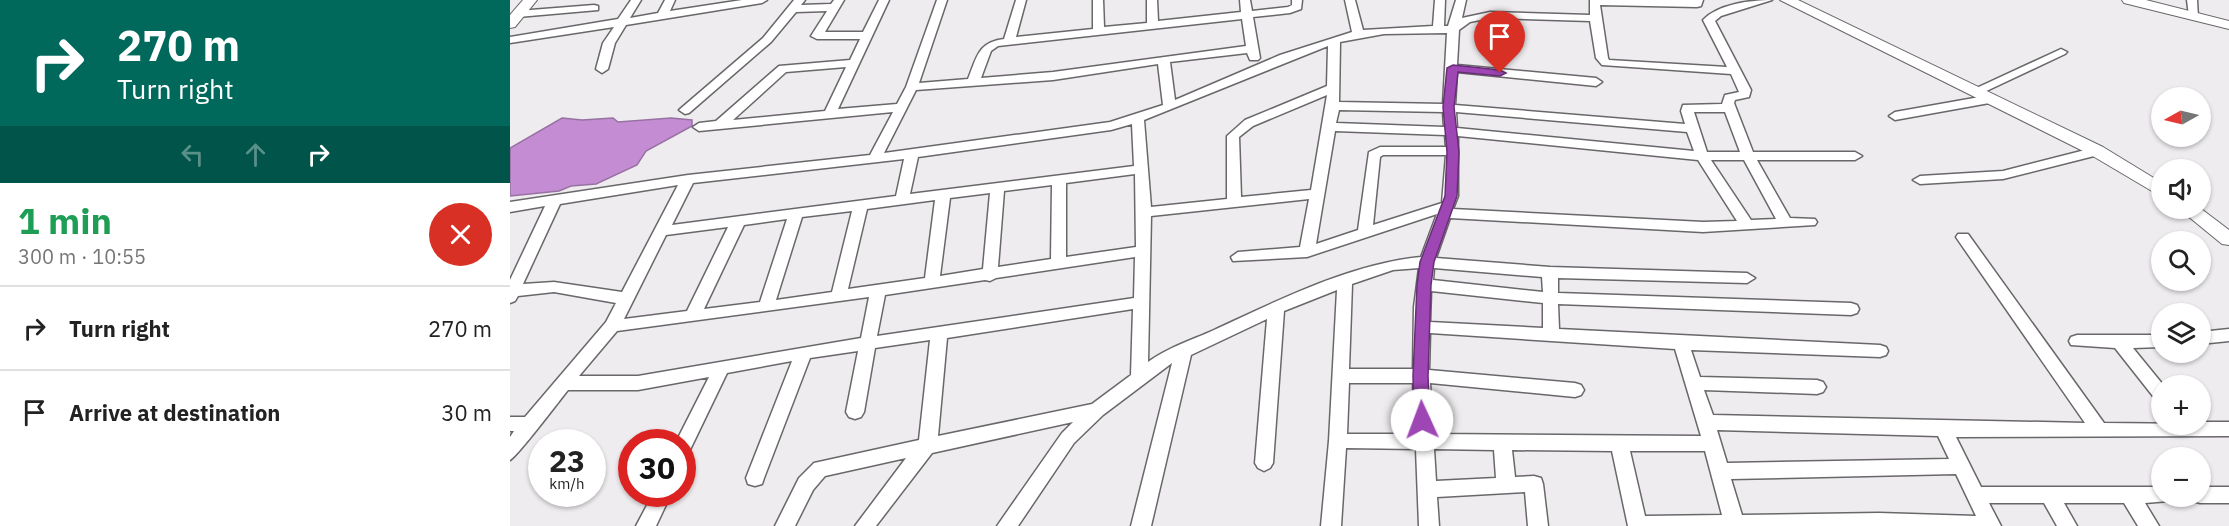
<!DOCTYPE html>
<html lang="en">
<head>
<meta charset="utf-8">
<style>
	body { margin:0; font-family:"IBM Plex Sans",sans-serif; background:#f6f6f6; color:#222; height:100vh; display:flex; flex-direction:column; font-size:22px; white-space:nowrap }
	* { box-sizing:border-box; margin:0 }
	p { font-size:20px; color:#767676 }
	.icon { flex:none; width:33px; height:33px; fill:none; stroke:currentColor; stroke-width:2; stroke-linecap:round; stroke-linejoin:round }
	.map { position:relative; flex:1; overflow:hidden }
	.drawer { display:flex; flex-direction:column; background:#fff; width:510px }
	.drawer>* { flex:none }
	.guide { background:#00695c; color:#fff; overflow:hidden }
	.needle { width:39px; rotate:262deg }
	.tools { position:absolute; left:1641px; top:87px; display:grid; gap:12px }
	.tools a { display:grid; place-items:center; width:60px; height:60px; border-radius:50%; background:#fff; box-shadow:0 2px 4px #0004; font-size:30px }
	.speed { position:absolute; left:18px; top:429px; display:flex; gap:12px; font-size:30px; font-weight:700; text-align:center }
	.speed>* { display:grid; place-content:center; width:78px; height:78px; border-radius:50%; background:#fff; box-shadow:0 2px 4px #0004; line-height:1 }
	.speed small { font-size:15px; font-weight:400 }
	.speed .limit { border:9px solid #d22; background:#fff; color:#111 }
	.pin { position:absolute; display:grid; place-items:center; width:51px; height:51px; color:#fff; margin:-62px -26px; border-radius:50% 50% 50% 0; rotate:-45deg; box-shadow:0 0 6px #0007 }
	.pin .icon { rotate:45deg }
	.me { position:absolute; width:66px; margin:-33px; rotate:358deg; stroke-linejoin:round; filter:drop-shadow(0 0 4px #0008) }
	.turn { display:flex; align-items:center; gap:21px; height:126px; padding:0 18px; font-size:27px }
	.turn .icon { width:78px; height:78px; stroke-width:2.5 }
	.turn b { display:block; font-size:42px; line-height:51px }
	.lanes { display:flex; align-items:center; height:57px; padding:0 18px; background:#0003; justify-content:center; gap:30px; direction:ltr }
	.lanes .off { opacity:.35 }
	.round { display:grid; place-items:center; flex:none; width:63px; height:63px; border-radius:32px; background:#f6f6f6 }
	.overview { display:flex; align-items:center; justify-content:space-between; height:102px; padding:0 18px }
	h1 { font-size:36px; font-weight:700; line-height:45px; color:#1e9e55 }
	ul { padding:0; list-style:none }
	li { display:flex; align-items:center; gap:18px; height:84px; padding:0 18px; border-top:2px solid #e0e0e0 }
	li div { flex:1 }
	li b { display:block; font-size:22px }
	li em { font-style:normal }
	main { display:flex; flex:1; min-height:0 }
	.map>svg:first-child { display:block }
</style>
</head>
<body>
<main>
<section class="drawer">
<div class="guide">
<div class="turn"><svg class="icon" aria-label="right" viewBox="0 0 24 24"><path d="M7 20v-9h11M14 6l5 5-5 5"/></svg><div><b>270 m</b>Turn right</div></div>
<div class="lanes"><svg class="icon off" aria-label="left" viewBox="0 0 24 24"><path d="M17 20v-9H6M10 6l-5 5 5 5"/></svg><svg class="icon off" aria-label="ahead" viewBox="0 0 24 24"><path d="M12 20V5M6 11l6-6 6 6"/></svg><svg class="icon" aria-label="right" viewBox="0 0 24 24"><path d="M7 20v-9h11M14 6l5 5-5 5"/></svg></div>
</div>
<div class="overview"><div><h1>1 min</h1><p>300 m · 10:55</p></div><a class="round" style="background:#d93025;color:#fff"><svg class="icon" aria-label="close" viewBox="0 0 24 24"><path d="M6 6l12 12M18 6L6 18"/></svg></a></div>
<ul>
<li><svg class="icon" aria-label="right" viewBox="0 0 24 24"><path d="M7 20v-9h11M14 6l5 5-5 5"/></svg><div><b>Turn right</b></div><em>270 m</em></li>
<li><svg class="icon" aria-label="arrive" viewBox="0 0 24 24"><path d="M6 21V4h12l-3 4 3 4H6"/></svg><div><b>Arrive at destination</b></div><em>30 m</em></li>
</ul>
</section>
<div class="map">
<svg width="1719" height="526" viewBox="0 0 1719 526">
	<rect width="100%" height="100%" fill="#eeecef"/>
	<!-- water -->
	<polygon fill="#c48dd3" stroke="#9871a3" stroke-width="1.5" points="52,118 72,120 103,118 108,122 161,118 182,120 182,126 136,151 127,165 86,184 61,186 49,191 0,196 0,148"/>
	<g fill="none" stroke-linecap="round" stroke-linejoin="round">
		<!-- minor casing -->
		<g stroke="#69676a" stroke-width="3">
			<g id="minor">
				<polygon points="121,0 131,0 120,18 148,13 155,0 165,0 160,11 232,0 257,0 252,3 116,25 105,43 98,69 92,73 86,69 93,43 104,27 0,43 0,37 108,19"/>
				<path d="M284,0H295L291,5L321,4L324,0H334L315,32H353L369,0H379L328,109L387,104L396,87L427,0H437L409,83L458,79C467,57 468,42 494,39L506,0H516L506,37L583,29V0H593L594,27L637,23V0H647L648,21L731,12L730,0H740L742,11L778,7L782,5V0H792L791,9L780,13L743,17L750,58L748,60H740L737,53L660,62L665,100L770,55L842,32L835,0H845L853,30L923,26L925,0H935L934,26H938L946,0H956L952,18L980,12L1080,15V0H1193L1191,6L1187,7L1090,5L1098,58L1099,60L1217,67L1193,20C1208,4 1241,0 1262,0L1211,16L1205,21L1241,90L1239,97L1225,100L1224,103L1243,152H1345L1352,156L1345,160H1247L1280,218L1305,219L1307,222L1305,225L1193,232L940,218L926,258L1040,267L1237,273L1245,278L1237,283L1048,278V293L1341,303L1347,305L1349,309L1347,313L1341,315L1048,304L1049,329L1370,345L1376,347L1378,351L1376,355L1370,357L1181,350L1190,377L1307,380L1313,382L1316,387L1313,392L1307,394L1194,390L1203,415L1575,423L1448,240L1446,237L1448,234H1458L1594,423L1690,424V422H1719V436L1446,437L1471,487H1652V496H1661L1659,501L1635,503L1649,526H1628L1614,503H1554L1567,526H1547L1534,503H1479L1491,526H1118L1102,451L1002,450L1005,477L1024,476L1031,478L1033,484L1038,526H1018L1015,492L927,497L929,526H909L906,449L836,448L831,526H811L819,441L827,290L774,311L763,463L760,468L754,471L748,468L745,463L757,319L681,355L641,526H621L662,363L593,415L564,443L508,526H487L552,433L563,422L422,453L366,526H345L396,458L315,476L303,490L285,526H265L289,478L304,463L409,440L420,340L365,348L354,412L351,417L345,419L339,417L336,412L348,351L300,358L254,478L252,484L245,486L238,484L236,478L282,361L217,373L178,454L172,456V442H166L199,377L128,390H58C49,401 7,457 0,460V437L4,431H0V417H15L96,322L106,303L44,292L8,296L5,301L0,303V280L35,206L0,212V202L178,175L360,155L383,112L189,131L183,127L189,123L206,121L269,66L340,60L350,39H307L301,36L317,11L286,12L261,42L179,113L175,114L169,110L253,38ZM980,18L1080,21L1086,58L1092,65L1221,74L1229,92L1215,95L1212,104L1173,105L1171,111L1175,124L945,105L947,72L1086,86L1092,82L1086,78L947,65L949,30L960,22ZM732,19L736,46L543,72L471,78L481,51L488,46ZM937,33L933,104L829,102L830,42L874,34ZM818,46L817,86L735,120L717,136V199L641,207L634,120ZM648,64L653,105L600,122L374,153L406,90L543,80ZM336,67L315,111L223,120L276,72ZM817,95L801,190L731,197L729,137L743,126ZM829,110L933,112L934,127L826,123ZM946,112L1177,132L1184,151L947,128ZM1184,112H1215L1230,152H1197ZM622,124L624,166L400,194L408,157L601,130ZM825,131L935,135L936,147H870L859,152L848,230L806,244ZM948,136L1188,160L1227,221L1193,222L943,209L948,196ZM873,155H936L932,203L863,225L870,157ZM394,159L386,196L162,225L183,183ZM1201,160H1234L1266,219L1241,220ZM625,174L626,247L556,257V183ZM168,185L112,292L44,282L13,284L50,204ZM542,185L541,259L488,267L494,191ZM480,193L473,269L430,276L440,198ZM799,199L790,247L728,252L721,257L723,261L797,257L927,214L911,257C840,264 769,300 704,330C682,340 657,348 638,362L641,216ZM425,200L415,278L338,289L357,209ZM342,211L322,292L266,300L292,217ZM277,219L250,302L194,309L234,225ZM218,227L177,311L114,319L156,235ZM625,257L624,298L367,336L375,295L475,280L480,281L486,278ZM909,268L904,307L903,369H839L842,284L883,270ZM924,268L1032,277L1033,292L923,280ZM921,291L1033,303V328L920,322ZM359,297L351,338L128,376H69L107,331ZM623,309L621,375L582,404L428,436L437,338ZM920,333L1165,349L1191,436L923,434L920,383L1065,397L1071,395L1074,390L1071,385L1065,383L919,370ZM839,383H903L905,434H837ZM1207,430L1428,436L1439,459L1217,463ZM924,449L984,450L986,478L926,481ZM1120,451H1195L1212,515L1135,516ZM1446,474L1466,516L1369,513L1232,515L1221,479Z"/>
				<polygon points="1677,0 1687,0 1688,18 1679,16"/>
				<polygon points="84,5 88,6 88,10 8,17 3,14 8,11"/>
				<polygon points="1551,49 1557,52 1555,54 1470,94 1462,94 1460,91"/>
				<polygon points="1481,95 1485,96 1485,102 1385,120 1379,116 1385,112"/>
				<polygon points="1587,147 1592,148 1594,151 1592,154 1493,179 1410,184 1403,180 1410,176 1493,171"/>
				<polygon points="1719,329 1719,341 1690,344 1690,332"/>
				<polygon points="1567,335 1652,335 1652,347 1623,348 1654,386 1652,386 1652,402 1646,400 1605,348 1561,345 1559,341 1561,337"/>
				<polygon points="1690,487 1719,487 1719,503 1690,503 1683,501 1681,496 1690,496"/>
				<polygon points="143,494 161,494 146,526 126,526"/>
			</g>
		</g>
		<!-- tertiary casing -->
		<g stroke="#69676a" stroke-width="2">
			<g id="tertiary">
				<polygon points="13,0 27,0 5,27 0,28 0,15"/>
				<polygon points="1270,0 1288,0 1593,147 1652,183 1652,197 1581,155"/>
				<polygon points="1612,0 1636,0 1719,21 1719,29 1614,3"/>
				<polygon points="1668,208 1690,208 1719,230 1719,245 1712,244"/>
			</g>
		</g>
		<!-- minor -->
		<use href="#minor" fill="#fff" fill-rule="evenodd"/>
		<!-- tertiary -->
		<use href="#tertiary" fill="#fff" fill-rule="evenodd"/>
	</g>
	<!-- route -->
	<polygon fill="#9e47b4" stroke="#672e75" stroke-width="1.5" points="943,65 990,70 996,73 990,76 948,72 944,107 949,152 947,196 924,262 921,285 918,376 920,420 912,426 904,420 903,376 907,285 910,262 935,196 937,152 933,107 937,68"/>
</svg>
<div class="tools">
<a><svg class="needle" viewBox="-14 -14 28 28"><path d="M0-13l5 13h-10z" fill="#e53935"/><path d="M0 13l5-13h-10z" fill="#767676"/></svg></a>
<a><svg class="icon" aria-label="sound" viewBox="0 0 24 24"><path d="M4 9h4l5-4v14l-5-4H4zM17 9q2 3 0 6"/></svg></a>
<a><svg class="icon" aria-label="search" viewBox="0 0 24 24"><circle cx="10" cy="10" r="6"/><path d="M15 15l6 6"/></svg></a>
<a><svg class="icon" aria-label="layers" viewBox="0 0 24 24"><path d="M12 4l9 5-9 5-9-5zM3 14l9 5 9-5"/></svg></a>
<a>+</a>
<a>−</a>
</div>
<div class="speed"><div>23<small>km/h</small></div><div class="limit">30</div></div>
<div class="pin" style="left:990px;top:73px;background:#d93025"><svg class="icon" aria-label="arrive" viewBox="0 0 24 24"><path d="M6 21V4h12l-3 4 3 4H6"/></svg></div>
<svg class="me" style="left:912px;top:420px" viewBox="-20 -20 40 40"><circle r="19" fill="#fff"/><path d="M0-13L10 11 0 6-10 11z" fill="#9e47b4"/></svg>
</div>
</main>
</body>
</html>
